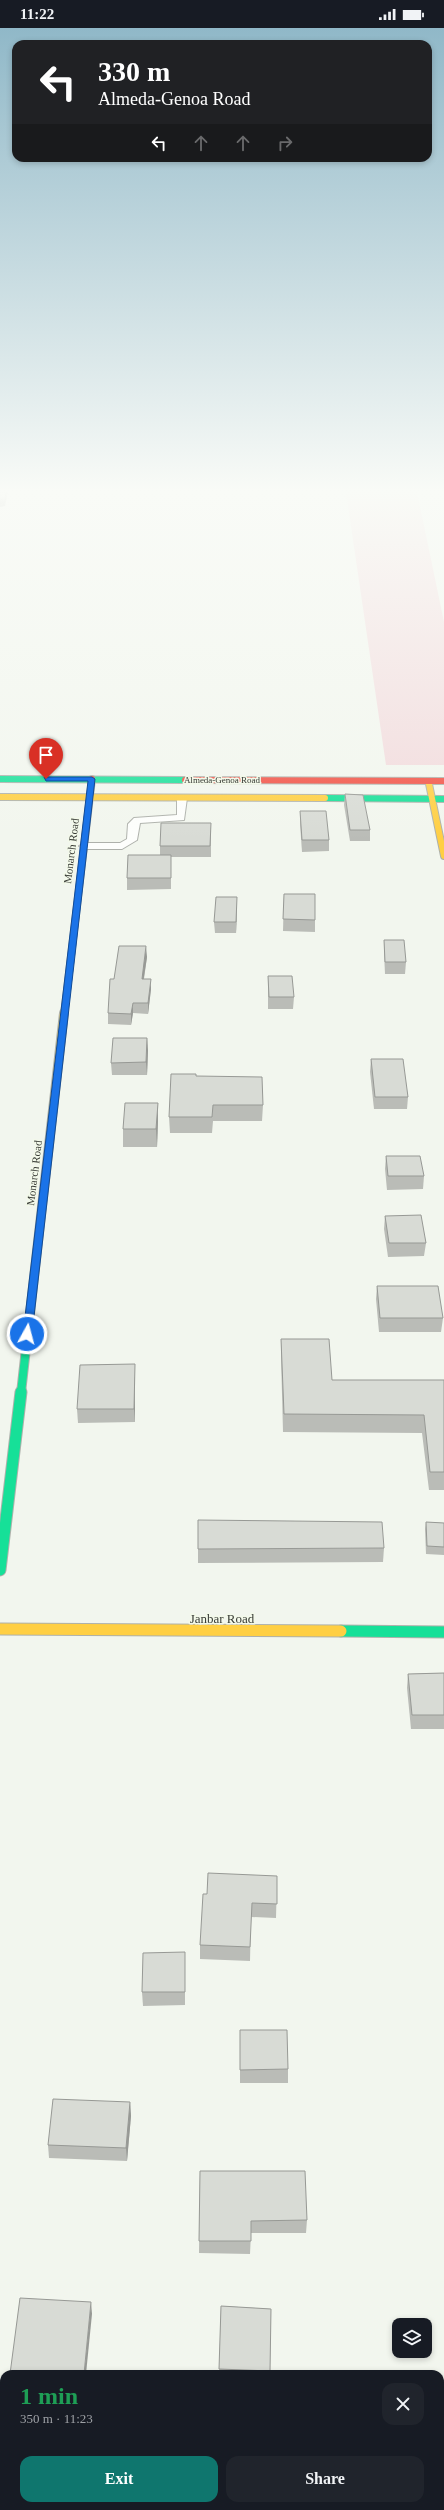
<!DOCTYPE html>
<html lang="en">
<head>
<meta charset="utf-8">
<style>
	body { margin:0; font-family:"Times New Roman",serif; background:#20242c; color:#f1f3f6; height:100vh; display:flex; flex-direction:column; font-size:15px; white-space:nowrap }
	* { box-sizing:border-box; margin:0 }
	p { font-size:13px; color:#9ea1a6 }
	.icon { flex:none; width:22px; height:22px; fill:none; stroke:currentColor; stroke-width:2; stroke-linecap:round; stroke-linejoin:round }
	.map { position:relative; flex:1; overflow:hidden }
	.sheet { position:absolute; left:0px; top:2342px; width:444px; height:140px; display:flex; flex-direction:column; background:#171b24; border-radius:12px 12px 0 0; box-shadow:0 2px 6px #0003 }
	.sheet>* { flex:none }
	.top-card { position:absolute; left:12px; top:12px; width:420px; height:122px; border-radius:12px; box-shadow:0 2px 6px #0003; background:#202124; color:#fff; overflow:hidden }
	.controls { position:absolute; left:392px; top:2290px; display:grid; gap:8px }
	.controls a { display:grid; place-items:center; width:40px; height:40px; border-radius:8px; background:#171b24; box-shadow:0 2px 6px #0003; font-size:20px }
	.pin { position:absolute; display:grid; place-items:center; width:34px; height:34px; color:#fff; margin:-41px -17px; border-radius:50% 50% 50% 0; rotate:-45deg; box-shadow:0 0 4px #0007 }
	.pin .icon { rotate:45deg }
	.me { position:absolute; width:44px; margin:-22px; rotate:7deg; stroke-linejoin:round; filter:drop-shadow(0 0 3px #0008) }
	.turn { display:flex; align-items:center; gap:14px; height:84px; padding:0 20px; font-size:18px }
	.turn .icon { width:52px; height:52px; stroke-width:2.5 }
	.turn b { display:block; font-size:28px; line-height:34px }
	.lanes { display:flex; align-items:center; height:38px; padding:0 20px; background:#0003; justify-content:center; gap:20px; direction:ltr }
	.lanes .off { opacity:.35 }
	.round { display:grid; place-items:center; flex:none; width:42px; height:42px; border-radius:12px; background:#20242c }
	.overview { display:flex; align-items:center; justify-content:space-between; height:68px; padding:0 20px }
	h1 { font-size:24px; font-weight:700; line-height:30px; color:#1e9e55 }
	.action { display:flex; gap:8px; margin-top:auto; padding:8px 20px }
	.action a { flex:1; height:46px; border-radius:12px; background:#0f766e; color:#fff; font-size:16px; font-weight:700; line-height:46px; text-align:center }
	.action a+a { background:#20242c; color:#f1f3f6 }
	.status { display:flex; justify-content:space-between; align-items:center; height:28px; padding:0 20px; background:#171b24; direction:ltr }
	.status svg { height:11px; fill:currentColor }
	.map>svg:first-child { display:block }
</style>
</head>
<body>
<div class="status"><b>11:22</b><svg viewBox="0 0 49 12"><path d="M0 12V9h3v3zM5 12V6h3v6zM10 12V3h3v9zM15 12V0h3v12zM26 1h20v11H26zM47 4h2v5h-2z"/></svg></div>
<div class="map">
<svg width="444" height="2482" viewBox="0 0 444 2482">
	<rect width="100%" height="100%" fill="#f2f6ee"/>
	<!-- green -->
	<polygon fill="#f2dadc" points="346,464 417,464 444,594 444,737 386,737"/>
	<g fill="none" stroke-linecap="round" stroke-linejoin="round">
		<!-- lane casing -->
		<g stroke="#aeb1ab" stroke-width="2">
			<polygon id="lane" points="182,767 187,770 184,792 140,795 137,812 122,821 84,821 79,818 84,815 120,815 127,811 128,796 134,790 177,787 177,770"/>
		</g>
		<!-- fast-far2 casing -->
		<g stroke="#aeb1ab" stroke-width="8">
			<g id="fast-far2">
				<polyline points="0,751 185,752"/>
				<polyline points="325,770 444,771"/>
			</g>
		</g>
		<!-- fast-far1 casing -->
		<g stroke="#aeb1ab" stroke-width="10">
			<polyline id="fast-far1" points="21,1365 37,1223"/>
		</g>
		<!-- fast casing -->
		<g stroke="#aeb1ab" stroke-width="13">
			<g id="fast">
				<polyline points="0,1542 21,1364"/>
				<polyline points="341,1603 444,1604"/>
			</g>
		</g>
		<!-- slow-far2 casing -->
		<g stroke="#aeb1ab" stroke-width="8">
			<g id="slow-far2">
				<polyline points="429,756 444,828"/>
				<polyline points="0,769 325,770"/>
				<polyline points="64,986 67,962"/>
			</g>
		</g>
		<!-- slow-far1 casing -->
		<g stroke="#aeb1ab" stroke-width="10">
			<polyline id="slow-far1" points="37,1223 64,985"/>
		</g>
		<!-- slow casing -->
		<g stroke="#aeb1ab" stroke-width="13">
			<polyline id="slow" points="0,1601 341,1603"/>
		</g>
		<!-- jam casing -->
		<g stroke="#aeb1ab" stroke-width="8">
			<g id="jam">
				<polyline points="185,752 444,753"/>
				<polyline points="67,962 92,751"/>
			</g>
		</g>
		<!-- lane -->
		<use href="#lane" fill="#fdfefc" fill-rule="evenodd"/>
		<!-- fast-far2 -->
		<use href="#fast-far2" stroke="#16e098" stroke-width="6"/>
		<!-- fast-far1 -->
		<use href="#fast-far1" stroke="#16e098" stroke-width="8"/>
		<!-- fast -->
		<use href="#fast" stroke="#16e098" stroke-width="11"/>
		<!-- slow-far2 -->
		<use href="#slow-far2" stroke="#ffcf43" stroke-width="6"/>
		<!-- slow-far1 -->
		<use href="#slow-far1" stroke="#ffcf43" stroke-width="8"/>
		<!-- slow -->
		<use href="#slow" stroke="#ffcf43" stroke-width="11"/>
		<!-- jam -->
		<use href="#jam" stroke="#f24e42" stroke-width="6"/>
	</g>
	<!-- wall -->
	<g fill="#babcb7">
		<polygon points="345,766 370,802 370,813 350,813 344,777"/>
		<polygon points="300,783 329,812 329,823 302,824 300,795"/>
		<polygon points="211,795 211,829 171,829 171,861 127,862 127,850 160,827 160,818"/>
		<polygon points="284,866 315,892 315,904 283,903"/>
		<polygon points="237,880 236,905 215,905 214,894"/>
		<polygon points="384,912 406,934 405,946 385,946 384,924"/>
		<polygon points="147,929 144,951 151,961 148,986 133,985 131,997 108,996 108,985 114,951"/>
		<polygon points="268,948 294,969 293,981 268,981"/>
		<polygon points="147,1010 148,1023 147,1047 112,1047 111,1035"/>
		<polygon points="371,1031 408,1069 407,1081 374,1081 370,1044"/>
		<polygon points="196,1048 263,1077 262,1093 213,1093 212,1105 170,1105 169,1089"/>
		<polygon points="158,1075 158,1093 157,1119 123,1119 123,1101"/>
		<polygon points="386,1128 424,1148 423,1161 387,1162 385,1141"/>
		<polygon points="385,1188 426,1215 424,1228 388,1229 384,1201"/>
		<polygon points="377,1258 443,1290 441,1304 379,1304 376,1271"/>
		<polygon points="281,1311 332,1352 444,1352 444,1462 429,1462 422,1405 283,1404 281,1328"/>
		<polygon points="135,1349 135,1394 78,1395 77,1381"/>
		<polygon points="426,1494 444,1495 444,1527 426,1526 425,1501"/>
		<polygon points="384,1520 383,1534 198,1535 198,1521"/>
		<polygon points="444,1645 444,1701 411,1701 407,1660 408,1646"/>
		<polygon points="277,1848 276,1890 251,1889 250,1933 200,1931 200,1917 207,1866"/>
		<polygon points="185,1938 185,1977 143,1978 142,1964"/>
		<polygon points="240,2002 288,2041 288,2055 240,2055"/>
		<polygon points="130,2074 131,2088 127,2133 49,2130 48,2117"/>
		<polygon points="200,2143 307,2192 306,2205 251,2205 250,2226 199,2225"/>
		<polygon points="221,2278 271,2281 270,2346 219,2346"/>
		<polygon points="0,2424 4,2478 204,2478 203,2482 0,2482"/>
	</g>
	<!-- shaded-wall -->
	<g fill="#979995">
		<polygon points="6,464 8,464 5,478 0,479 0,471"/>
		<polygon points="237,869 237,880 236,905 236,894"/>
		<polygon points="146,918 147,929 142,961 142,951"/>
		<polygon points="151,951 151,961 148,986 148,975"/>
		<polygon points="133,975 133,985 131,997 131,986"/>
		<polygon points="147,1010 148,1023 147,1047 146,1034"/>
		<polygon points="158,1075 158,1093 157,1119 156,1101"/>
		<polygon points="135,1336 135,1394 134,1381"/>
		<polygon points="130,2074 131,2088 127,2133 126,2120"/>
		<polygon points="91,2274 92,2286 86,2346 84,2346"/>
	</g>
	<!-- building -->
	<g fill="#d8dbd5" stroke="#979995">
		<polygon points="0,464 6,464 5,471 0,471"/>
		<polygon points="345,766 363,767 370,802 350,802"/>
		<polygon points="300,783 326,783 329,812 302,812"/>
		<polygon points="161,795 211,795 210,818 160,818"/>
		<polygon points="128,827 171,827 171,850 127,850"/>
		<polygon points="284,866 315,866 315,892 283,891"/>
		<polygon points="216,869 237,869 236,894 214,894"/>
		<polygon points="384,912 404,912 406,934 385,934"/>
		<polygon points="119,918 146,918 142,951 151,951 148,975 133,975 131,986 108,985 110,951 114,951"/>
		<polygon points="268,948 292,948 294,969 269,969"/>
		<polygon points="113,1010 147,1010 146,1034 111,1035"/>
		<polygon points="371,1031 403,1031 408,1069 375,1069"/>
		<polygon points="171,1046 196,1046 196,1048 262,1049 263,1077 213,1077 212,1089 169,1089"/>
		<polygon points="125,1075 158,1075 156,1101 123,1101"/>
		<polygon points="386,1128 420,1128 424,1148 388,1148"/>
		<polygon points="421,1187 426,1215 389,1215 385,1188"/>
		<polygon points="377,1258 438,1258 443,1290 380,1290"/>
		<polygon points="281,1311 329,1311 332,1352 444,1352 444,1444 430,1444 424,1387 284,1386"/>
		<polygon points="135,1336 134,1381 77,1381 80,1337"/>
		<polygon points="198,1492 382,1494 384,1520 198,1521"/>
		<polygon points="426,1494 444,1495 444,1519 427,1518"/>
		<polygon points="444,1645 444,1687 412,1687 408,1646"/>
		<polygon points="208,1845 277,1848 277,1876 252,1875 250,1919 200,1917 203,1866 207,1866"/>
		<polygon points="185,1924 185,1964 142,1964 143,1925"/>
		<polygon points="240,2002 287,2002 288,2041 240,2042"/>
		<polygon points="53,2071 130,2074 126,2120 48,2117"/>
		<polygon points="200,2143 305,2143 307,2192 251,2193 251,2213 199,2213"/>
		<polygon points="20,2270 91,2274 84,2346 10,2346"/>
		<polygon points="221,2278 271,2281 270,2343 219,2341"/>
		<polygon points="4,2393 4,2478 203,2478 203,2482 68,2482 0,2479 0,2424"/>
	</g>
	<!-- sky -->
	<linearGradient id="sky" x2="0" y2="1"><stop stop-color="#90b8c8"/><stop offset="0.57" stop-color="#f9fbf7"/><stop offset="1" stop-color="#f9fbf7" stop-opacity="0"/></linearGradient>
	<rect width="444" height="812" fill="url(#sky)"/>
	<!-- route -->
	<polygon fill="#1a73e8" stroke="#114b97" points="44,749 92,749 95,751 32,1306 27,1309 23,1306 88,753 46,753"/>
	<g text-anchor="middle" stroke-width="3" stroke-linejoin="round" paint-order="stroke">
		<!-- far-street labels -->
		<g font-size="9" fill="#383b35" stroke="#f3f9ea">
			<text x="222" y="755">Almeda-Genoa Road</text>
		</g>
		<!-- street labels -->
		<g font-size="11" fill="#383b35" stroke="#f3f9ea">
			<text transform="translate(71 823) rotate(-83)" y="4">Monarch Road</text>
			<text transform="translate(34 1145) rotate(-83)" y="4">Monarch Road</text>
		</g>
		<!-- near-street labels -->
		<g font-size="13" fill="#383b35" stroke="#f3f9ea">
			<text x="222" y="1595">Janbar Road</text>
		</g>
	</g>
</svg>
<div class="controls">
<a><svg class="icon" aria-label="layers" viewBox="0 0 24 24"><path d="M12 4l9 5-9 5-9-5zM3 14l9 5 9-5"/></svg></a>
</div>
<div class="pin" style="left:46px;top:751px;background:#d93025"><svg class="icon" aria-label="arrive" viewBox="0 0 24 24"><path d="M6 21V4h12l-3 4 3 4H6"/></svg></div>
<svg class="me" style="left:27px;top:1306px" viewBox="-20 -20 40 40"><circle r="17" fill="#1a73e8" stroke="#fff" stroke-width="3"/><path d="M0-11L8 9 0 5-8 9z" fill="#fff"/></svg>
<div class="top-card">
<div class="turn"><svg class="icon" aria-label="left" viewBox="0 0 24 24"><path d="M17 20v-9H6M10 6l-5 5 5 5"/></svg><div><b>330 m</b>Almeda-Genoa Road</div></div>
<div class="lanes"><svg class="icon" aria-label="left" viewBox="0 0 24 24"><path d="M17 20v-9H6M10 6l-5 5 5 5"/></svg><svg class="icon off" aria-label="ahead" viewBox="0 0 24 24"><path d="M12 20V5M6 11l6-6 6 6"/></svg><svg class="icon off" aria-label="ahead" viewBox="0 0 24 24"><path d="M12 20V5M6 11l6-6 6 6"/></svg><svg class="icon off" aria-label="right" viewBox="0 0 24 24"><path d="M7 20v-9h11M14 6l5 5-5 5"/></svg></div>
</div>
<section class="sheet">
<div class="overview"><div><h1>1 min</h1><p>350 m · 11:23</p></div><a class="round"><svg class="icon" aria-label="close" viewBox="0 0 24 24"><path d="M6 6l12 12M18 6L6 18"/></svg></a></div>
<div class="action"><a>Exit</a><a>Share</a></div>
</section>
</div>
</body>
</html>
